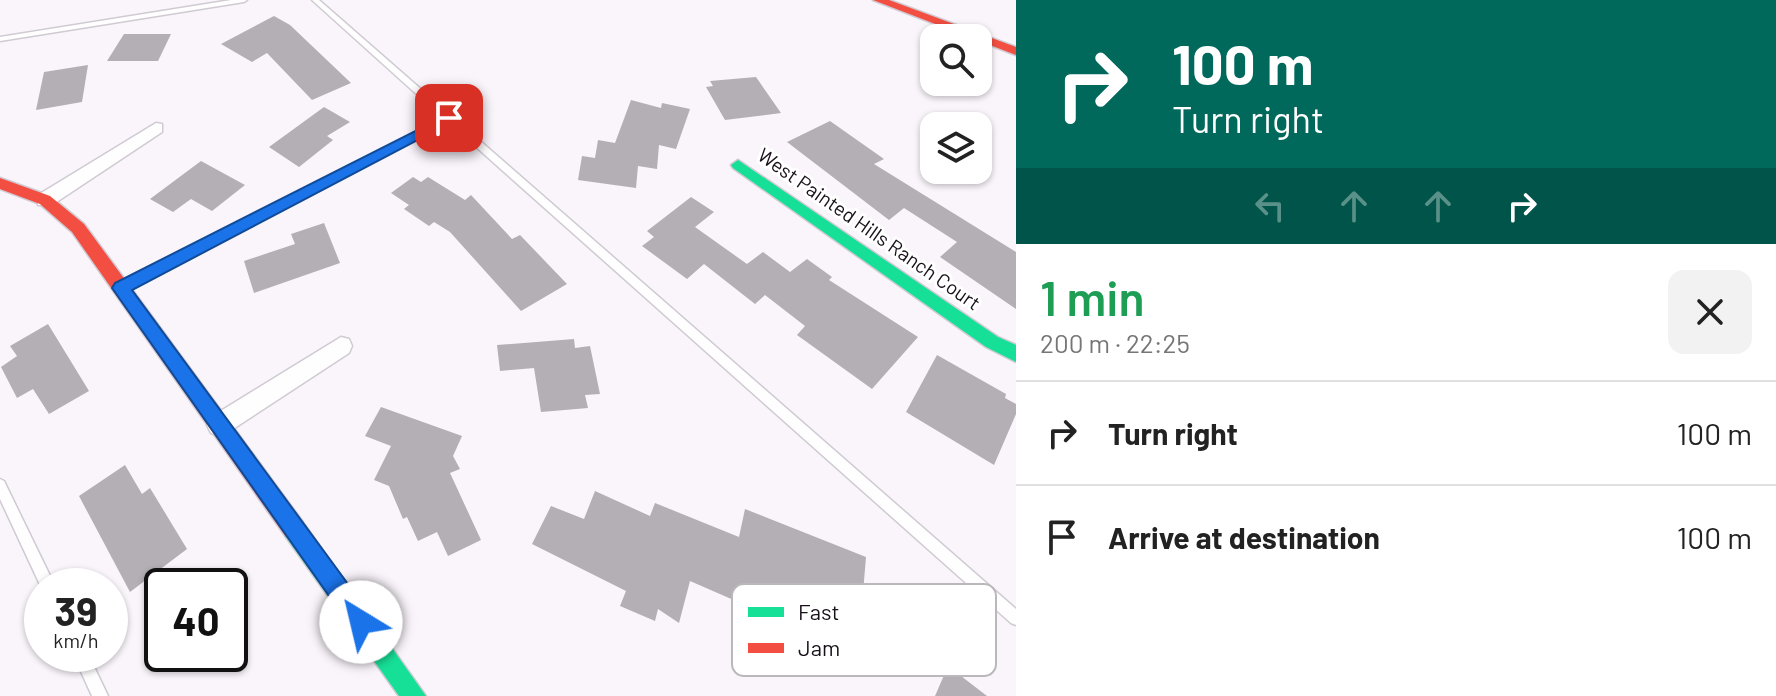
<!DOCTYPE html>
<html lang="en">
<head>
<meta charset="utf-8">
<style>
	body { margin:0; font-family:Barlow,sans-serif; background:#f2f2f2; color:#222; height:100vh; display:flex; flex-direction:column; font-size:30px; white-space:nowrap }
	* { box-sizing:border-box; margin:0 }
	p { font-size:26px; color:#767676 }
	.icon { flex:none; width:44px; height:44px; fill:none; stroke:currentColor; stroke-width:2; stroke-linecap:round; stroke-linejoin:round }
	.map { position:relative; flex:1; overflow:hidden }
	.drawer { display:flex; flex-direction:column; background:#fff; width:760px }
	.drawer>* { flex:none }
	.guide { background:#00695c; color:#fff; overflow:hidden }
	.tools { position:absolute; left:920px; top:24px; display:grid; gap:16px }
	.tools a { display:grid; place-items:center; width:72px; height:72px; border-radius:16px; background:#fff; box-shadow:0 2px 6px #0004; font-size:40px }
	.speed { position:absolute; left:24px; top:568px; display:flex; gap:16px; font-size:40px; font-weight:700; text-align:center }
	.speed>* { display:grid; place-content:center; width:104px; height:104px; border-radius:50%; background:#fff; box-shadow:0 2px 6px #0004; line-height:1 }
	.speed small { font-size:20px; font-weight:400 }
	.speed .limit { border:4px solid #111; border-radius:12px; background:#fff; color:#111 }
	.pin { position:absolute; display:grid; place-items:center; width:68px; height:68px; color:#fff; margin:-34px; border-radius:16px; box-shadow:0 4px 12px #0006 }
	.me { position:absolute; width:88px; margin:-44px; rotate:324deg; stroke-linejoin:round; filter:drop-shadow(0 0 6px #0008) }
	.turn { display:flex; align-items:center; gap:28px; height:168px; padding:0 24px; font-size:36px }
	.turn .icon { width:104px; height:104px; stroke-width:2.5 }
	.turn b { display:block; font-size:56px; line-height:68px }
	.lanes { display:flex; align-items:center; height:76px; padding:0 24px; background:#0003; justify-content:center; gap:40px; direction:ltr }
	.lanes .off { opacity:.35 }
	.round { display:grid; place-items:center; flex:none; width:84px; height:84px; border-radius:16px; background:#f2f2f2 }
	.summary { display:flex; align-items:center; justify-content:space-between; height:136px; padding:0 24px }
	h1 { font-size:48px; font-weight:600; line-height:60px; color:#1e9e55 }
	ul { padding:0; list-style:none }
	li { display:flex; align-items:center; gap:24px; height:104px; padding:0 24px; border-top:2px solid #e0e0e0 }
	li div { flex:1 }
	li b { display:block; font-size:30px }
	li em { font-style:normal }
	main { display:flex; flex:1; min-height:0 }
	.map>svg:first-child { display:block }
</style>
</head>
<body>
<main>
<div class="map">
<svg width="1016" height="696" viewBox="0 0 1016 696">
	<rect width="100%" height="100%" fill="#faf5fb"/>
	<!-- building -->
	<g fill="#b4aeb5">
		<polygon points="274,16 290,25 351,83 312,100 267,53 252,62 221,44"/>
		<polygon points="124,34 171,34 158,61 107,61"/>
		<polygon points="88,65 82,102 36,110 44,72"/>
		<polygon points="756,77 781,113 725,120 706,87 713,86 710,81"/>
		<polygon points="631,100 661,108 662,103 690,109 676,149 659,145 657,169 638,166 636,188 578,180 582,156 595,158 598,140 615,143"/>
		<polygon points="324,107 350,122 327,136 333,140 299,167 269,147"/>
		<polygon points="830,121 884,159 874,164 1016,252 1016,309 940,257 957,242 904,208 889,220 787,142"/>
		<polygon points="201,161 245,185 212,211 191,199 173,212 150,199"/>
		<polygon points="413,177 421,182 428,177 465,200 471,195 512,239 520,235 567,284 521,311 450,232 434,222 429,226 404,209 409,205 391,193"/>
		<polygon points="691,197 714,212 695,227 747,264 763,252 790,272 807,259 832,277 829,280 918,337 872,389 797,335 805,326 765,295 755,304 704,264 687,279 642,246 654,237 647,231"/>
		<polygon points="324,223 340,263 254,293 244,261 295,244 291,234"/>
		<polygon points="48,324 89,391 49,414 33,389 17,398 1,367 17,356 10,346"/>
		<polygon points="574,339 575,348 590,346 600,394 585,395 588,408 541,412 534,368 500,371 497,345"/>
		<polygon points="937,355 1006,394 1005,398 1016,404 1016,414 994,465 906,412"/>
		<polygon points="381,407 462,436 453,456 460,469 450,473 481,540 448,556 437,532 418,541 407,517 403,519 389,486 374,480 391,446 365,436"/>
		<polygon points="125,465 142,494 150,488 187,549 130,592 79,496"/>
		<polygon points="595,491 650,516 655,503 739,537 745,509 866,557 859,641 814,623 815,612 772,594 768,615 690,581 679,623 658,609 655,621 620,606 626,591 532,544 551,506 584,519"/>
		<polygon points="948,666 987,696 935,696"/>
	</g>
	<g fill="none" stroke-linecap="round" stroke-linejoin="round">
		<!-- lane casing -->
		<g stroke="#d0cad2" stroke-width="3">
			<g id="lane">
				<polygon points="231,0 247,0 244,2 0,41 0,37"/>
				<polygon points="312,0 319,0 1016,609 1016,625 1011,623 448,122 127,290 119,290 118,287 119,284 443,118"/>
				<polygon points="0,479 4,481 55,586 42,586 42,589 0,499"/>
				<polygon points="73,654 88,654 108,696 92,696"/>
			</g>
		</g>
		<!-- street casing -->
		<g stroke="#d0cad2" stroke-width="3">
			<g id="street">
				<polygon points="156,123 162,124 162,132 52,205 38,205 38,195"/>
				<polygon points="341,337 349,339 352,346 349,353 227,433 219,436 211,433 207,425 211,417"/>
			</g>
		</g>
		<!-- fast casing -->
		<g stroke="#d0cad2" stroke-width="3">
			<g id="fast">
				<polygon points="738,160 998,337 1016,345 1016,362 986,347 733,168 731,165"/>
				<polygon points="294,518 302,521 426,696 399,696 286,537 283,529 286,521"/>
			</g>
		</g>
		<!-- jam casing -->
		<g stroke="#d0cad2" stroke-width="3">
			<g id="jam">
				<polygon points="873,0 889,0 1016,47 1016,55"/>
				<polygon points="0,178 50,196 84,224 302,521 305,529 302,537 294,540 286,537 72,232 40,204 0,189"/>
			</g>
		</g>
		<!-- lane -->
		<use href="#lane" fill="#fefefe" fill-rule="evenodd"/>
		<!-- street -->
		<use href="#street" fill="#fefefe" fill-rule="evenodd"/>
		<!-- fast -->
		<use href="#fast" fill="#16e098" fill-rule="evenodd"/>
		<!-- jam -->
		<use href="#jam" fill="#f24e42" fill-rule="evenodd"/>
	</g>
	<!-- route -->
	<polygon fill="#1a73e8" stroke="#114b97" stroke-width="2" points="449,114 454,115 454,121 132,290 370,614 373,622 370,630 361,634 353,630 112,288 115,283"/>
	<g text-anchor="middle" stroke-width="6" stroke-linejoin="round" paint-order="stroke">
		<!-- street labels -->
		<g font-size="20" fill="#19111a" stroke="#fff">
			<text transform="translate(869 229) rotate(35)" y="7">West Painted Hills Ranch Court</text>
		</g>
	</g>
	<!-- legend -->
	<rect x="732" y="584" width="264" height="92" rx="12" fill="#fff" stroke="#bab8ba" stroke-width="2"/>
	<rect x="748" y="607" width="36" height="10" fill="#16e098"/>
	<rect x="748" y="643" width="36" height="10" fill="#f24e42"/>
	<g font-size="22" fill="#19111a">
		<text x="798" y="620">Fast</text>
		<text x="798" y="656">Jam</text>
	</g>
</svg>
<div class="tools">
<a><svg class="icon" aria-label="search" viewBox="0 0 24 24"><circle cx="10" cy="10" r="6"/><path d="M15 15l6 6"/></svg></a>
<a><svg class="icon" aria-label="layers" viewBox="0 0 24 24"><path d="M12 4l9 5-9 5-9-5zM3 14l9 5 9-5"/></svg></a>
</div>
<div class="speed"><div>39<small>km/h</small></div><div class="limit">40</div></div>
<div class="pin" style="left:449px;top:118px;background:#d93025"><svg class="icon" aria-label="arrive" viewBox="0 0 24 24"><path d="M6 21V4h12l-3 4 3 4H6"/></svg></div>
<svg class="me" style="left:361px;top:622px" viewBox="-20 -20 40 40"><circle r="19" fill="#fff"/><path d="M0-13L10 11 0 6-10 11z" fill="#1a73e8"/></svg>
</div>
<section class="drawer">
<div class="guide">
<div class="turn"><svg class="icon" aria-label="right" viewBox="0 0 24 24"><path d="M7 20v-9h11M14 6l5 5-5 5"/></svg><div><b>100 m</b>Turn right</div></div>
<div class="lanes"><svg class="icon off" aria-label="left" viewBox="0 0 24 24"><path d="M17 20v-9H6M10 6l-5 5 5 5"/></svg><svg class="icon off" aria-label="ahead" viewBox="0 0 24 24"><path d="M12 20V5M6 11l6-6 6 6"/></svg><svg class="icon off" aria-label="ahead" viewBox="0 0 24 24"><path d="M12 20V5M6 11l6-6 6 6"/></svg><svg class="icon" aria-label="right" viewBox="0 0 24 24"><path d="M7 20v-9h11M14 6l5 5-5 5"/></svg></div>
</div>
<div class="summary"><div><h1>1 min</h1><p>200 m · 22:25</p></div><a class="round"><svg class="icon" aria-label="close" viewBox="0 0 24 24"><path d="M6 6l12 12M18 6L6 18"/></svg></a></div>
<ul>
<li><svg class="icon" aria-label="right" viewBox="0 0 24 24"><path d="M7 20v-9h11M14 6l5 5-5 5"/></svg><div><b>Turn right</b></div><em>100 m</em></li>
<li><svg class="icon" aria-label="arrive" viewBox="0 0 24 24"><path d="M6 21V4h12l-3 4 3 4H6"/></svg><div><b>Arrive at destination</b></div><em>100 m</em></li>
</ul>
</section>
</main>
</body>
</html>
